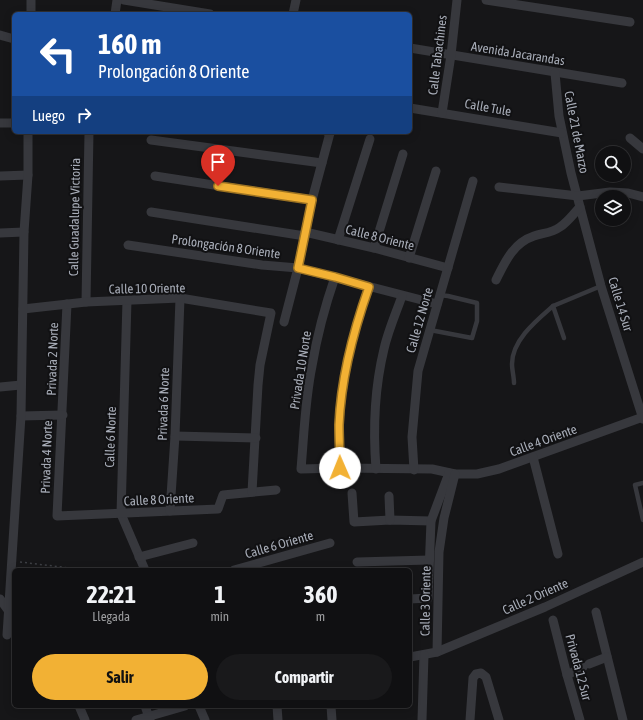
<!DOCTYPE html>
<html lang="es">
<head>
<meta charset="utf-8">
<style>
	body { margin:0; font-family:"Asap Condensed",sans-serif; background:#19191b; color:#f1f3f6; height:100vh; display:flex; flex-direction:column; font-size:15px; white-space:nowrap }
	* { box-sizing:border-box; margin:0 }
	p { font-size:13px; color:#9c9d9f }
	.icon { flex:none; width:22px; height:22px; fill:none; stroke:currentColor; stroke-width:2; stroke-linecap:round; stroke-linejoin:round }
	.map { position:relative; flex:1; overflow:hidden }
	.panel { position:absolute; left:12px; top:568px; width:400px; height:140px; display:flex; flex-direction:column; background:#101012; border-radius:6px; box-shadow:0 2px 10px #0003,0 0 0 1px #303032 }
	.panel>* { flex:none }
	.hud { position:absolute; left:12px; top:12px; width:400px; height:122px; border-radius:6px; box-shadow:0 2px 10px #0003,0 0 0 1px #303032; background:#1a4fa0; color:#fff; overflow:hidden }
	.fabs { position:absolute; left:595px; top:146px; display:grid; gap:8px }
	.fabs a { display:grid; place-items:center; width:36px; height:36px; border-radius:50%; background:#101012; box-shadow:0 2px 10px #0003,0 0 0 1px #303032; font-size:20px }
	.pin { position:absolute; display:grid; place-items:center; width:34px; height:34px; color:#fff; margin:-41px -17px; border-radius:50% 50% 50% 0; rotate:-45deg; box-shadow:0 0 4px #0007 }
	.pin .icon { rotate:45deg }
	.me { position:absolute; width:44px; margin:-22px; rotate:359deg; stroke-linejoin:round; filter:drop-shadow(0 0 3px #0008) }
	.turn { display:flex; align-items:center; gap:14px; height:84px; padding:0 20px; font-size:18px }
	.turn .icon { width:52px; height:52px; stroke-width:2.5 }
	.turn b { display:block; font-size:28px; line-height:34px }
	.then { display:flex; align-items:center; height:38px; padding:0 20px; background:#0003; gap:8px; font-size:15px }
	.eta { display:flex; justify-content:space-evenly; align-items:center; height:68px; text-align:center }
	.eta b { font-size:24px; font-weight:700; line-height:28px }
	.cta { display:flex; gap:8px; margin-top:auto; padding:8px 20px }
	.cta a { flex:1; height:46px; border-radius:24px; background:#f2b134; color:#111; font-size:16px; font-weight:700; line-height:46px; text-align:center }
	.cta a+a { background:#19191b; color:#f1f3f6 }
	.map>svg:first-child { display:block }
</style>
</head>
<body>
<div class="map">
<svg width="643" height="720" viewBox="0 0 643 720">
	<rect width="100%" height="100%" fill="#161618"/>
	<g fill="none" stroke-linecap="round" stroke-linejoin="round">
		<!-- path -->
		<polyline stroke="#3d3f44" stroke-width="1.5" stroke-dasharray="2 3" stroke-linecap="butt" points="20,562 86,570"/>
		<!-- service -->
		<g stroke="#37383d" stroke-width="4.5">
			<polyline points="430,330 472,338 477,321 477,303 448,296 439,295"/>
			<polyline points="564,338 553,306 601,286"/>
			<path d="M514,383C514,377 512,370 512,364C512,340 537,320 553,306"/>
			<polyline points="643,483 635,485 643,520"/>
		</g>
		<!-- minor -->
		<g stroke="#37383d" stroke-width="9">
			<polyline points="31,0 31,14"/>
			<polyline points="124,0 210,14"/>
			<polyline points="486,0 630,22"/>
			<polyline points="115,14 117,0"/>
			<polyline points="293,14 296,0"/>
			<polyline points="0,35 14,39"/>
			<polyline points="410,48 622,83"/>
			<polyline points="555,73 559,116 571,173 601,286 643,419"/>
			<polyline points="410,108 562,133"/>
			<polyline points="442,113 451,55 457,0"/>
			<polyline points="0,123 14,123"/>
			<polyline points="630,138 643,149"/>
			<polyline points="151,140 322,163"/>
			<polyline points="0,176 28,175"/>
			<polyline points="155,176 312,200"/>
			<polyline points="499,187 578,196 610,192 628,193 643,197"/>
			<polyline points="151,212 305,236"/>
			<polyline points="305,232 374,248 448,268"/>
			<polyline points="0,233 24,232"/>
			<polyline points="338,240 370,139"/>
			<polyline points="128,245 262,265 298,268 437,304"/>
			<polyline points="374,248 403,154"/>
			<polyline points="409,258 436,171"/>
			<path d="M335,277C325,306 317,336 312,366C305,400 304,435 301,469L340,468L432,469L455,474H477L499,469L643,417"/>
			<path d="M496,280C505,262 513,243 534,236C543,233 552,233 560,227C568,222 574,213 580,207"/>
			<polyline points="127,300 121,514 145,570"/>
			<polyline points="86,302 89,132"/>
			<polyline points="67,304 57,516 218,509 223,495 276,490"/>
			<polyline points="23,309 86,302 180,298 271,313 260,365 258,385 252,492"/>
			<polyline points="284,322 298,268 312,200 330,133 327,132"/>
			<polyline points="0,387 21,385"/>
			<polyline points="21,416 63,415"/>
			<polyline points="175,436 256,438"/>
			<polyline points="533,457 558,554"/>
			<path d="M340,468C340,454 339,439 339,425C341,378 353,332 369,287"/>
			<path d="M376,469C373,430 375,386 384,349C388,331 396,313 402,296"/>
			<polyline points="414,470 412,437 418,371 473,181"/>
			<polyline points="352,493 354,522 390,520 431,521"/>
			<polyline points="389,496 390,520"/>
			<polyline points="170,511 175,436 180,298"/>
			<polyline points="139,557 193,543"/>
			<polyline points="357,562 429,560"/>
			<polyline points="234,570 330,543"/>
			<polyline points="0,599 8,610"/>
			<polyline points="410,599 428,598 431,521 449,473"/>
			<polyline points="596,612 623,720"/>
			<polyline points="553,620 567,675 580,720"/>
			<polyline points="7,635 21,416 24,232 28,175 28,132"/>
			<polyline points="437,652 545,607 643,562"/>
			<polyline points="410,657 437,652 439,552 444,518 455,474"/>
			<polyline points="589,664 607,657"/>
			<polyline points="567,675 583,667"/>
			<polyline points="79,706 85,720"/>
			<polyline points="145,706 150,720"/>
			<polyline points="199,706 205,720"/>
			<polyline points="277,706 278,720"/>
			<polyline points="331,706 332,720"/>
			<polyline points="136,720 185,706"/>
			<polyline points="422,720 424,655"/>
			<polyline points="470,720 473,678 476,674 481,673 486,677 499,720"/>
		</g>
	</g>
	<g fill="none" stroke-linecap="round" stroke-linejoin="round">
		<!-- route casing -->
		<g stroke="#9d7322" stroke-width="10">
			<path id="route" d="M218,186L312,200L298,268L335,277L369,287C353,332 341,378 339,425C339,439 340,454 340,468"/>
		</g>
		<!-- route -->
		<use href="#route" stroke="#f2b134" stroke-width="7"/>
	</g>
	<g text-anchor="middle" stroke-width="4" stroke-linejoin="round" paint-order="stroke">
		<!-- street labels -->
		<g font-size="13" fill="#a8adb8" stroke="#111113">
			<text transform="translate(518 53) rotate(9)" y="5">Avenida Jacarandas</text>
			<text transform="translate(437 55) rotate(-83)" y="5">Calle Tabachines</text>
			<text transform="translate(488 107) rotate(10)" y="5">Calle Tule</text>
			<text transform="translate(577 132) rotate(79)" y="5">Calle 21 de Marzo</text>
			<text transform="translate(74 217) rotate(-89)" y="5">Calle Guadalupe Victoria</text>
			<text transform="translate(380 237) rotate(14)" y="5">Calle 8 Oriente</text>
			<text transform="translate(226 246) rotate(8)" y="5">Prolongación 8 Oriente</text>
			<text transform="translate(147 288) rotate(-1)" y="5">Calle 10 Oriente</text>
			<text transform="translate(621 304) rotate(73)" y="5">Calle 14 Sur</text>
			<text transform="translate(419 320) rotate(-74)" y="5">Calle 12 Norte</text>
			<text transform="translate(52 359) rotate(-88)" y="5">Privada 2 Norte</text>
			<text transform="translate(300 370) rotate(-81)" y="5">Privada 10 Norte</text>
			<text transform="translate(163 404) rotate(-88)" y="5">Privada 6 Norte</text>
			<text transform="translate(110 437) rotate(-88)" y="5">Calle 6 Norte</text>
			<text transform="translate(543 440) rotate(-20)" y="5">Calle 4 Oriente</text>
			<text transform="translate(46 457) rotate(-88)" y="5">Privada 4 Norte</text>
			<text transform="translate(159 499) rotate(-3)" y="5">Calle 8 Oriente</text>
			<text transform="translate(279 544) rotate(-16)" y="5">Calle 6 Oriente</text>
			<text transform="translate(535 596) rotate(-24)" y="5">Calle 2 Oriente</text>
			<text transform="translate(425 601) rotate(-89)" y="5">Calle 3 Oriente</text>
			<text transform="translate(579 667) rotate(75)" y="5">Privada 12 Sur</text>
		</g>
	</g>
</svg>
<div class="fabs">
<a><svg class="icon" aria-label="search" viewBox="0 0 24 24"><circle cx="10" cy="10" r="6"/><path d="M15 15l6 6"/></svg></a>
<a><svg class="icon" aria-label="layers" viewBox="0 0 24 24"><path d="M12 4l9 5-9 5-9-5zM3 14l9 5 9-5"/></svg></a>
</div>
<div class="pin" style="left:218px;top:186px;background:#d93025"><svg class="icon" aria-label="arrive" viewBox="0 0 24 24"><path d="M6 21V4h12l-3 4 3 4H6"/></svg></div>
<svg class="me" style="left:340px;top:468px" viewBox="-20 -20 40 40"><circle r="19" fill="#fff"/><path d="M0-13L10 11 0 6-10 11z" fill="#f2b134"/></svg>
<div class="hud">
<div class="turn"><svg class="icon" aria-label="left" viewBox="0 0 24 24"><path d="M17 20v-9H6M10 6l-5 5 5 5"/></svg><div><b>160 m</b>Prolongación 8 Oriente</div></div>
<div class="then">Luego<svg class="icon" aria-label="right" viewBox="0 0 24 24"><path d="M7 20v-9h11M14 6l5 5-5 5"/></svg></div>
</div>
<section class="panel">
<div class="eta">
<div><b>22:21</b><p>Llegada</p></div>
<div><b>1</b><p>min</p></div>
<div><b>360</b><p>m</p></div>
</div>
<div class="cta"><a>Salir</a><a>Compartir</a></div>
</section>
</div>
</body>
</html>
